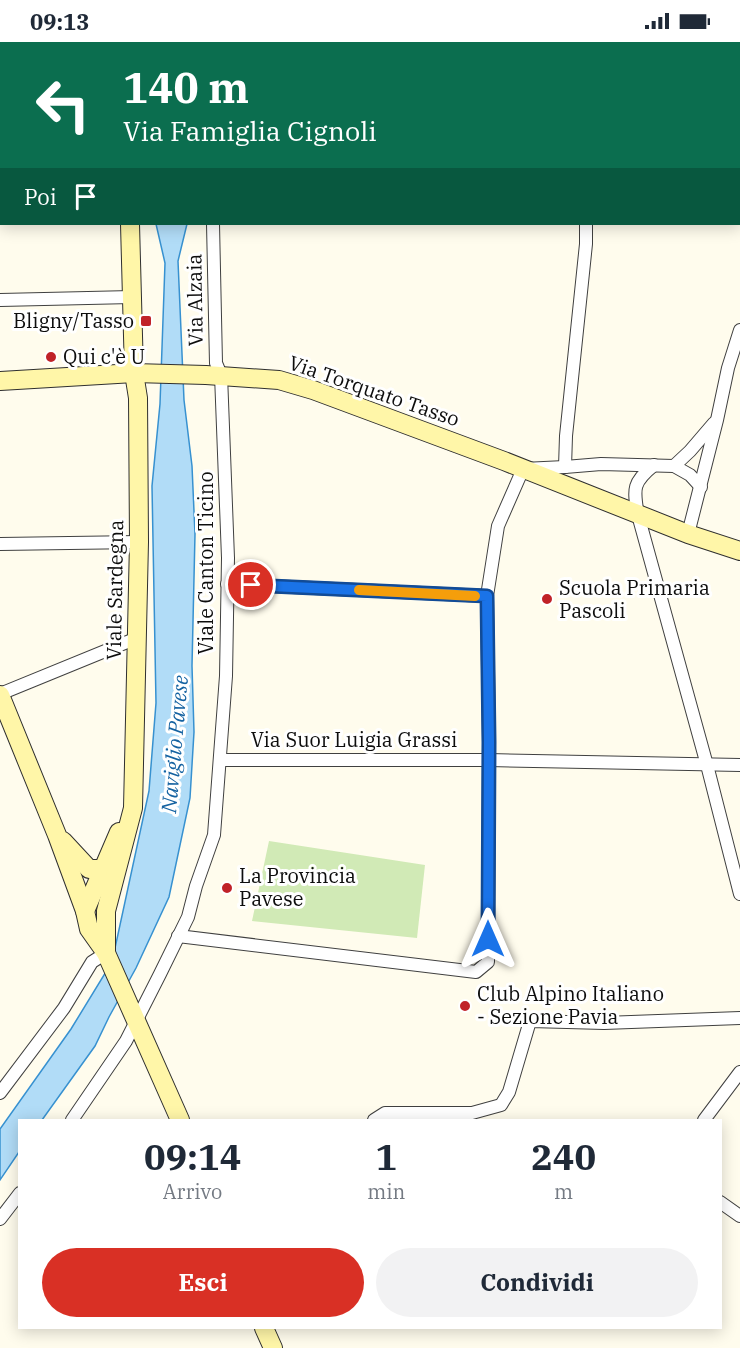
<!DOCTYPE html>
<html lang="it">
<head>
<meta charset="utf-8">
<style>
	body { margin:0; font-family:"IBM Plex Serif",serif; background:#f2f2f3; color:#1f2937; height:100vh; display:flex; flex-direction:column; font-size:22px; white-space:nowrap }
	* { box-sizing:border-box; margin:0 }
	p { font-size:20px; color:#747a83 }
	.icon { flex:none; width:33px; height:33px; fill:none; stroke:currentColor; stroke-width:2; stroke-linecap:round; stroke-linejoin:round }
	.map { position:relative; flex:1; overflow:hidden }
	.side { position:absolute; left:18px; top:1077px; width:704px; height:210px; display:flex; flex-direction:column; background:#fff; border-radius:0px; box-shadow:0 3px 15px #0003 }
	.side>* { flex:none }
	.hud { position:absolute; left:0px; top:0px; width:741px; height:183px; box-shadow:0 3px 15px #0003; background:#0b6e4f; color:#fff; overflow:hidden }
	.pin { position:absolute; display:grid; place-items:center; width:51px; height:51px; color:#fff; margin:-26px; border:3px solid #fff; border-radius:50%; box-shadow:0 2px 6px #0007 }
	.me { position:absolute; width:66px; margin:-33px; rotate:0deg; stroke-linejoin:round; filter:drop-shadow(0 0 4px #0008) }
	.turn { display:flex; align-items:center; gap:21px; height:126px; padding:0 24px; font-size:27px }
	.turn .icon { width:78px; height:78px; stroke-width:2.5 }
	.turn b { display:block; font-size:42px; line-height:51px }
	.then { display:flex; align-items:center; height:57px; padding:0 24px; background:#0003; gap:12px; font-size:22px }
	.eta { display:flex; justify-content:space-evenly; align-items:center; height:102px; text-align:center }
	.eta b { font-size:36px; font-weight:800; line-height:42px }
	.cta { display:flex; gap:12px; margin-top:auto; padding:12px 24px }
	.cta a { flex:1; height:69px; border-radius:36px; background:#d93025; color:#fff; font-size:24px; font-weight:800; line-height:69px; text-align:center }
	.cta a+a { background:#f2f2f3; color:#1f2937 }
	.status { display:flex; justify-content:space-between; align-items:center; height:42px; padding:0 30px; background:#fff; direction:ltr }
	.status svg { height:16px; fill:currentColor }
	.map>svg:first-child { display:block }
</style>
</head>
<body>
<div class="status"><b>09:13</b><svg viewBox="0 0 49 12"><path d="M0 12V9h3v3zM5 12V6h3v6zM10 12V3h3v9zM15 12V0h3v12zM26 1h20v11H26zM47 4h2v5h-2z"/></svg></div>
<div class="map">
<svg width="740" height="1306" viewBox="0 0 740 1306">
	<rect width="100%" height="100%" fill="#fffced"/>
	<!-- green -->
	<polygon fill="#d1eab6" points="269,799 425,823 417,896 252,879"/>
	<!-- water -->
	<polygon fill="#b1dcf7" stroke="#3791d0" stroke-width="1.5" points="156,182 187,182 178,219 184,358 192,424 195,492 192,624 194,690 190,756 169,855 136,926 109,975 95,1004 42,1078 20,1078 19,1110 0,1138 0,1087 71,987 112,920 149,749 156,661 152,444 160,362 165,221"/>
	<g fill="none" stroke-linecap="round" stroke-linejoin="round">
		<!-- street casing -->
		<g stroke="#404040" stroke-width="14">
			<g id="street">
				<polyline points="210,0 210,2"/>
				<polyline points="500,0 500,2"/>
				<polyline points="591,2 591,0"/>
				<polyline points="0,120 2,120"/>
				<polyline points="0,258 132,255"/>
				<path d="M654,423C633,440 633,446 638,473L707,723L740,852"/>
				<polyline points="674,424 690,409 714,381"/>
				<polyline points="565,425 566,394 586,202 586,182"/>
				<polyline points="688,492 717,378 728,326 740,288"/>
				<polyline points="0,502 139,500"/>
				<polyline points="227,542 487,554"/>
				<polyline points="0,652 137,596"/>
				<polyline points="220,718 489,718 740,723"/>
				<polyline points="178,894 476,930 488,920 489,701 487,554 498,484 523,427 565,425 601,422 674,424 690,433 701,445"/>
				<polyline points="0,1051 64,966 92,920 106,911"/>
				<polyline points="72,1078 126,999 160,932 188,875 196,844 214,793 226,634 228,516 221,333 216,321 213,182"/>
				<polyline points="374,1078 385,1071 472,1071 501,1063 509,1050 530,979 604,981 740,976"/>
				<polyline points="704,1078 740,1030"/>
				<polyline points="720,1160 740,1174"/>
				<polyline points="0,1177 20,1151"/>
			</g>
		</g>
		<!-- secondary casing -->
		<g stroke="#2f2f2f" stroke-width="20">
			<g id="secondary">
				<polyline points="126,0 126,2"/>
				<polyline points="0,339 134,331 206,333 279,338 313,348 504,419 688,492 740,509"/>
				<polyline points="0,653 57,793 85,869 89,887 106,911 180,1078"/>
				<polyline points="63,799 89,827 103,827"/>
				<polyline points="85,869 119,790"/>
				<polyline points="106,911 106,869 133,766 139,500 138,356 134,331 130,182"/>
				<polyline points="264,1286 273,1306"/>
			</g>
		</g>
		<!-- street -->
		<use href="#street" stroke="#fff" stroke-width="12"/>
		<!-- secondary -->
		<use href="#secondary" stroke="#fff6a8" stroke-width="18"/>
	</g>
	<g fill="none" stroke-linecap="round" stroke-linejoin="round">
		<!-- route casing -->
		<g stroke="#114b97" stroke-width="15">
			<polyline id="route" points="251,543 487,554 489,700 488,897"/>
		</g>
		<!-- route -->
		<use href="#route" stroke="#1a73e8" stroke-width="10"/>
		<!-- slow -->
		<polyline stroke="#f59e0b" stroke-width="10" points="359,548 475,554"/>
	</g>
	<!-- markers -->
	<g fill="#c02228" stroke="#fff" stroke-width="2">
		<rect x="140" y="273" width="12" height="12" rx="3"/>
		<circle cx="51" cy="315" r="6"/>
		<circle cx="547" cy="557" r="6"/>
		<circle cx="227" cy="846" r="6"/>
		<circle cx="465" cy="964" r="6"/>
	</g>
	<g text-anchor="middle" stroke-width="6" stroke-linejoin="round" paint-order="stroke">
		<!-- street labels -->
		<g font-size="20" fill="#0d0d0d" stroke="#fff">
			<text transform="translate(195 258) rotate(-91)" y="7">Via Alzaia</text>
			<text transform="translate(374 349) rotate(19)" y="7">Via Torquato Tasso</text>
			<text transform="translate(206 521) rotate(-90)" y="7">Viale Canton Ticino</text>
			<text transform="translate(115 548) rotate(-89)" y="7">Viale Sardegna</text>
			<text x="354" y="705">Via Suor Luigia Grassi</text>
		</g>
		<!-- poi labels -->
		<g font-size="20" fill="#0d0d0d" stroke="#fff" text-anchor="start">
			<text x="134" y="286" text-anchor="end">Bligny/Tasso</text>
			<text x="63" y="322">Qui c'è U</text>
			<text x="559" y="553">Scuola Primaria<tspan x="559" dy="23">Pascoli</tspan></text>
			<text x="239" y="841">La Provincia<tspan x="239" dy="23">Pavese</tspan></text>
			<text x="477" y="959">Club Alpino Italiano<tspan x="477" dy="23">- Sezione Pavia</tspan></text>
		</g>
		<!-- water labels -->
		<g font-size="21" font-style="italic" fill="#1462a1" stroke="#fff">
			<text transform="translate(175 702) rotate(-85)" y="7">Naviglio Pavese</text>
		</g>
	</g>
</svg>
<div class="pin" style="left:251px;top:543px;background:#d93025"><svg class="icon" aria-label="arrive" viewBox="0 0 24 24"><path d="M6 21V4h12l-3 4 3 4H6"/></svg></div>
<svg class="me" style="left:488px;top:897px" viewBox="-20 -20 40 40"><path d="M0-17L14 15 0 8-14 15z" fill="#1a73e8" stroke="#fff" stroke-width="4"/></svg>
<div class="hud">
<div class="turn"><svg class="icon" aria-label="left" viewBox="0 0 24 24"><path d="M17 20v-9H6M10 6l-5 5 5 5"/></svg><div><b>140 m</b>Via Famiglia Cignoli</div></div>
<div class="then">Poi<svg class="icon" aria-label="arrive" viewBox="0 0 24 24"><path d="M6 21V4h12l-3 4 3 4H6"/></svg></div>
</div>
<section class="side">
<div class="eta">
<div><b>09:14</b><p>Arrivo</p></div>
<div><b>1</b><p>min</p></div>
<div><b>240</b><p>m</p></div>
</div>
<div class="cta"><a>Esci</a><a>Condividi</a></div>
</section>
</div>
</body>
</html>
